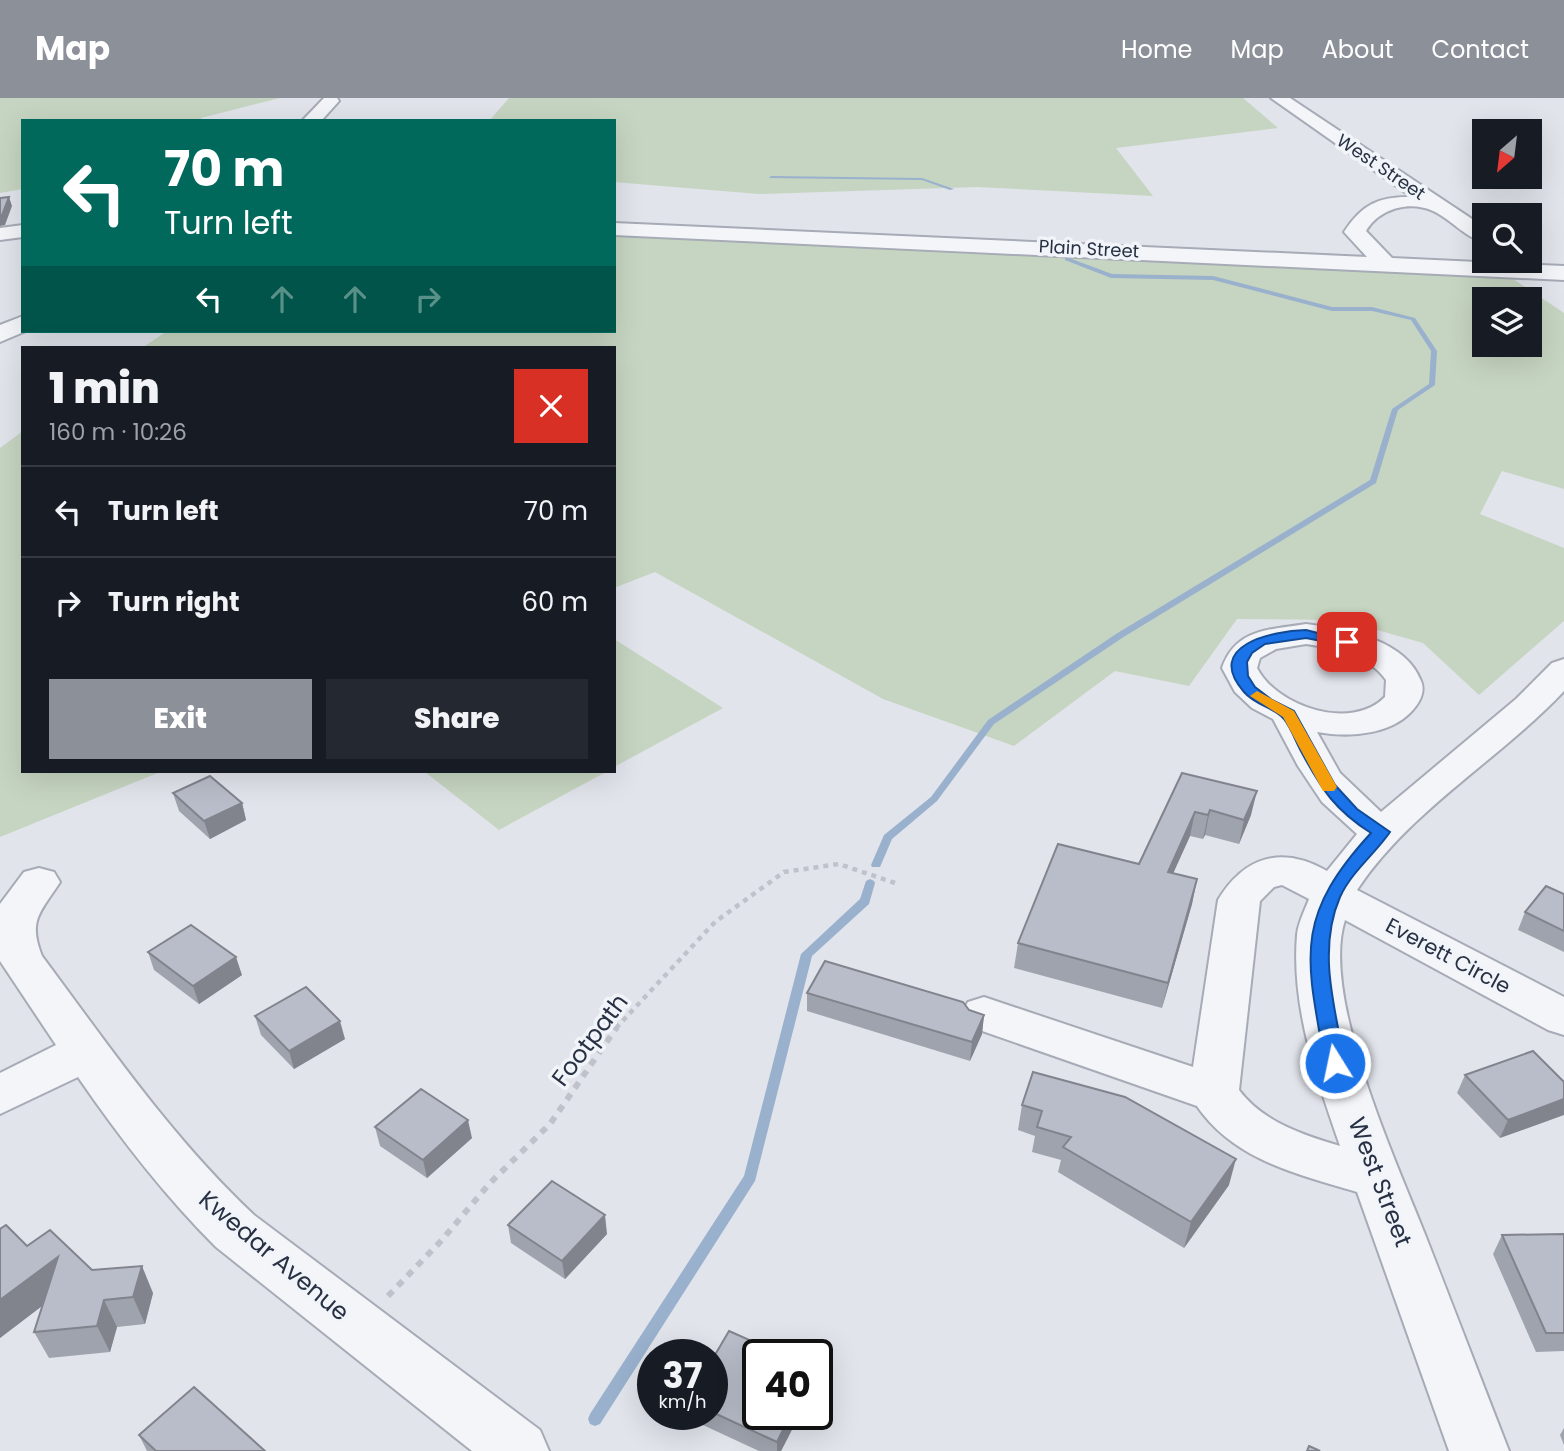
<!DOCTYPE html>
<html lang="en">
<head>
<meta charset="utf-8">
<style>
	body { margin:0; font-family:Poppins,sans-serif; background:#242831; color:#f1f3f6; height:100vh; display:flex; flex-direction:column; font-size:26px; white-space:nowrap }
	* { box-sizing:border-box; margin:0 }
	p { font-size:23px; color:#9ea1a6 }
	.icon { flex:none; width:38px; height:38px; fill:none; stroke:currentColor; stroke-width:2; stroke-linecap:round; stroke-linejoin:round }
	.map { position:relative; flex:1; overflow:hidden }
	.drawer { position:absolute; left:21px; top:248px; width:595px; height:427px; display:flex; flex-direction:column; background:#171b24; border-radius:0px; box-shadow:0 7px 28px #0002 }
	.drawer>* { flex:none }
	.guide { position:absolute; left:21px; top:21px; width:595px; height:214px; border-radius:0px; box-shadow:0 7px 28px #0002; background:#00695c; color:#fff; overflow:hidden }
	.needle { width:46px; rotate:208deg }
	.fabs { position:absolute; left:1472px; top:21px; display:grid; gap:14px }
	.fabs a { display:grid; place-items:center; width:70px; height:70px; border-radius:0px; background:#171b24; box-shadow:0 7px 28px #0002; font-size:35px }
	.speed { position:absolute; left:637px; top:1241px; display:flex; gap:14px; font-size:35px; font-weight:700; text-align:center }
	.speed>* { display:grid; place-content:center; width:91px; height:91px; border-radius:50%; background:#171b24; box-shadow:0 7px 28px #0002; line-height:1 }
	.speed small { font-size:18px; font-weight:400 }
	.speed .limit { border:4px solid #111; border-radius:10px; background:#fff; color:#111 }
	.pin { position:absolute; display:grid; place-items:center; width:60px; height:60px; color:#fff; margin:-30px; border-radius:14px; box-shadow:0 4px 10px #0006 }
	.me { position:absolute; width:77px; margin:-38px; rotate:350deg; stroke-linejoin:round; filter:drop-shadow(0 0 5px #0008) }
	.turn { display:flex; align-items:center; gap:24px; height:147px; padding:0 28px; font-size:32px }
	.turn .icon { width:91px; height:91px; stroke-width:2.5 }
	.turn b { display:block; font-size:49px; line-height:60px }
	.lanes { display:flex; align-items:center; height:66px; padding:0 28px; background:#0003; justify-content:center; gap:35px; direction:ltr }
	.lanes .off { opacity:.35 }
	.round { display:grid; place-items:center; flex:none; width:74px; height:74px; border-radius:0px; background:#242831 }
	.headline { display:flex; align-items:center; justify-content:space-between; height:119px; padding:0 28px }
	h1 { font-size:42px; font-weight:800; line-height:52px }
	.button { display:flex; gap:14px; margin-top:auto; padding:14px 28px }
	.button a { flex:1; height:80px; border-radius:0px; background:#8c9099; color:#fff; font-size:28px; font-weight:800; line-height:80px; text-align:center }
	.button a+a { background:#242831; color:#f1f3f6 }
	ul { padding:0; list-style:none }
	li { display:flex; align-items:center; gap:21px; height:91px; padding:0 28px; border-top:2px solid #363941 }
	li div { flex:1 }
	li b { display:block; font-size:26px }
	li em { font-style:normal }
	header { display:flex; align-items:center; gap:42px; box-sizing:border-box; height:98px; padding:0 35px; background:#8c9099; color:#fff }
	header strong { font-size:33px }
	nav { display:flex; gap:38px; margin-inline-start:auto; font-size:24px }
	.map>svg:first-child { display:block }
</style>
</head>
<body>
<header>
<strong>Map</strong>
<nav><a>Home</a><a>Map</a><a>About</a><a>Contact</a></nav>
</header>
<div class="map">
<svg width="1564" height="1353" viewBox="0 0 1564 1353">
	<rect width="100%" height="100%" fill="#e1e4eb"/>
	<!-- green -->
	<g fill="#c6d5c1" fill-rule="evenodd">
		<polygon points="0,0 280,0 201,20 203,23 23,23 23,91 0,95"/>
		<polygon points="509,0 1243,0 1278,30 1116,50 1153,98 977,89 759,96 614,84 614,23 489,23"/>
		<path d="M614,137L1130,160L1513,181L1564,215V391L1502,373L1480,416L1564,450V523L1479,597L1423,545L1342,522L1237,521L1189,588L1115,573L1014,648L883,601L655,474L614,490V250H142L167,233H614ZM1484,201H1530V247H1484Z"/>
		<polygon points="23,333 23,674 160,674 0,739 0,350"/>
		<polygon points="614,541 723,610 614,669"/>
		<polygon points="425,674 606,674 499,732"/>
	</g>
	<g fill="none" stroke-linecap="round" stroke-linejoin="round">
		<!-- stream -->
		<g fill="#99b1cd" fill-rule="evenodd">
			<polygon points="771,78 922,80 954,91 950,92 922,82 769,80"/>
			<polygon points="1065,160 1069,160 1112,176 1213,178 1332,209 1372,209 1415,220 1437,253 1435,287 1398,312 1376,385 1122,540 994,626 937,703 892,741 880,769 872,769 871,767 884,737 931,699 988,622 1116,536 1370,382 1392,311 1429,286 1431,253 1411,222 1372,213 1332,213 1213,182 1111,180 1065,162"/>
			<polygon points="870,781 874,783 875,785 869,806 812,858 755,1083 600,1326 595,1328 590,1326 588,1321 590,1316 744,1078 801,856 860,801 866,783"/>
		</g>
		<!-- minor casing -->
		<g stroke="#a6abb6" stroke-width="4">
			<g id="minor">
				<polygon points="324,0 337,0 339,3 321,23 302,23"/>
				<path d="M1271,0H1290L1484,129V144C1464,139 1451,121 1433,113C1409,102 1379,111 1366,133L1392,160L1564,168V182L614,137V125L1367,159L1344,134C1362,106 1380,98 1412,99Z"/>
				<polygon points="23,127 23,139 0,142 0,130"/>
				<polygon points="23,218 23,233 26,233 0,244 0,227"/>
				<path d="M1306,526C1345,531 1405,541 1421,583C1425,592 1421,601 1416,608C1395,637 1350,640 1317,634L1340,675L1381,714L1516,601L1552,565L1564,561V593C1499,662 1410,712 1357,792L1564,899V937L1548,932L1345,822C1320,898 1397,1065 1426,1139C1454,1210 1481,1282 1509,1353H1449L1357,1094C1297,1076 1234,1062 1197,1008L968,928L961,916L968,904L984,899L1193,969L1218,802C1244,759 1281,747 1327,773L1357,736L1322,704L1298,668L1273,621L1252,610L1235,594L1222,570C1236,530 1270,532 1306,526ZM1306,546C1334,550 1369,557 1386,582L1385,599C1351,634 1276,608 1257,570L1260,560L1276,551ZM1282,787L1309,801C1305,812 1298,825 1297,837C1291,910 1317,981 1340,1048C1303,1037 1263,1024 1239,992L1260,803L1274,789Z"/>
				<path d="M39,770L54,774L60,784C42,813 27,821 42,858C109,948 172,1040 254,1117L540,1332L549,1353H472L216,1149C164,1097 120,1040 78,979L0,1016V975L56,947L0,863V806L24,774Z"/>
			</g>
		</g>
		<!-- path-far1 -->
		<polyline stroke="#bfc2ca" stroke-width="4.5" stroke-dasharray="5 5" stroke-linecap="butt" points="616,930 715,824 784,774 839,766 895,785"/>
		<!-- path -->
		<polyline stroke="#bfc2ca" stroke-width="6" stroke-dasharray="7 7" stroke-linecap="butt" points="388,1198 441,1143 490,1085 550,1026 617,929"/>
		<!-- minor -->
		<use href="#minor" fill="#f4f5f9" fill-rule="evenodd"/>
	</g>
	<!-- wall -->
	<g fill="#9ea3ad">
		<polygon points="1182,675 1251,717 1239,746 1205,737 1203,741 1190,738 1173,775 1197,781 1192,806 1162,910 1014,870 1018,845 1139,766"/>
		<polygon points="173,695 242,705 246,722 210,741 179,713"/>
		<polygon points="1564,796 1564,854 1518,832 1525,814"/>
		<polygon points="148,854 242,877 199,906 154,872"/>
		<polygon points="807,895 969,912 984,917 982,936 970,963 807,913"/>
		<polygon points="255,918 345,941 294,971 261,937"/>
		<polygon points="1033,974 1229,1087 1184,1150 1058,1074 1061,1062 1032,1054 1035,1038 1018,1032 1022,1007"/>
		<polygon points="1465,977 1564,984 1500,1040 1457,995"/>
		<polygon points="375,1029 472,1040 427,1080 380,1048"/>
		<polygon points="508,1127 607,1136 565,1181 511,1145"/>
		<polygon points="0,1131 27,1148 153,1195 145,1226 117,1229 110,1254 49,1260 34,1234 43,1207 0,1240"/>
		<polygon points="1564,1136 1564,1253 1536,1254 1493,1156 1502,1137"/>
		<polygon points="712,1262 800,1316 781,1353 759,1353 690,1321 690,1316 712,1316"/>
		<polygon points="1564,1330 1564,1347 1560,1337"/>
		<polygon points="139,1337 265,1353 147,1353"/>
	</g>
	<!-- shaded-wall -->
	<g fill="#81848d">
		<polygon points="9,99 12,108 5,127 0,128 0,118"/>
		<polygon points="1257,693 1251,717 1239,746 1244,722"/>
		<polygon points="242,705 246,722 210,741 204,723"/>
		<polygon points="1210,712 1205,737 1203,741 1208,717"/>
		<polygon points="1195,714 1190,738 1163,798 1168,774"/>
		<polygon points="1197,781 1192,806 1162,910 1168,885"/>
		<polygon points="236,859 242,877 199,906 193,888"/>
		<polygon points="984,917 982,936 970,963 972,944"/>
		<polygon points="340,923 345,941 294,971 289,953"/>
		<polygon points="1564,1001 1564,1017 1500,1040 1508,1022"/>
		<polygon points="468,1022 472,1040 427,1080 423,1062"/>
		<polygon points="1236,1061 1229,1087 1184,1150 1191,1124"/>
		<polygon points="605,1117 607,1136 565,1181 562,1163"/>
		<polygon points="58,1159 71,1186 0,1240 0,1202"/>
		<polygon points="142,1168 153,1195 145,1226 133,1199"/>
		<polygon points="104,1202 117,1229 110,1254 97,1228"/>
		<polygon points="791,1316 800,1316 781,1353 777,1353 777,1344"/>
	</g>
	<!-- building -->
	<g fill="#b8bdc9" stroke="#81848d" stroke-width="2">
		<polygon points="9,99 2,117 0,118 0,100"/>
		<polygon points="1182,675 1257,693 1244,722 1210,712 1208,717 1195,714 1168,774 1197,781 1168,885 1018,845 1058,746 1139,766"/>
		<polygon points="210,678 242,705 204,723 173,695"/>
		<polygon points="1546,788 1564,796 1564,833 1525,814"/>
		<polygon points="191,827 236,859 193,888 148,854"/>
		<polygon points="825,863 963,904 969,912 984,917 972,944 807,895"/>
		<polygon points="306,889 340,923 289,953 255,918"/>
		<polygon points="1533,953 1564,984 1564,1001 1508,1022 1465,977"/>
		<polygon points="1033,974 1125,999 1236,1061 1191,1124 1063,1049 1071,1039 1037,1029 1042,1013 1022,1007"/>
		<polygon points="421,991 468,1022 423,1062 375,1029"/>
		<polygon points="552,1083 605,1117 562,1163 508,1127"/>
		<polygon points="6,1127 27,1148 50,1132 92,1172 142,1168 133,1199 104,1202 97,1228 34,1234 58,1159 0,1202 0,1131"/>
		<polygon points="1564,1136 1564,1235 1546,1235 1502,1137"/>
		<polygon points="729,1233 781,1256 758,1256 758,1316 791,1316 777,1344 712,1314 712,1262"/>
		<polygon points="194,1289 265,1353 156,1353 139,1337"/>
		<polygon points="1309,1348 1320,1353 1307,1353"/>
	</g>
	<!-- route -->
	<path fill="#1a73e8" stroke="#114b97" stroke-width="2" d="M1306,532L1354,544L1347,548L1306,540L1265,546L1252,555L1247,564L1248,578L1255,589L1272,602L1294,613L1335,687L1357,711L1390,734C1375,756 1352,773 1340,799C1317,852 1335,911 1345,965L1342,970H1328L1325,965C1306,859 1293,820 1371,735C1335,712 1322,692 1302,655C1296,644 1291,630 1284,621C1275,610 1255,607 1244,594C1203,547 1273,533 1306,532Z"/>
	<!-- slow -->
	<polygon fill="#f59e0b" points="1257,593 1294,613 1337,689 1334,693 1323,693 1283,619 1250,598"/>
	<g text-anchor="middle" stroke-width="7" stroke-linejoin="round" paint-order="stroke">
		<!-- far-street labels -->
		<g font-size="18" fill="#283144" stroke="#f1f4f8">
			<text transform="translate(1381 69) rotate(34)" y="6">West Street</text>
			<text transform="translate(1089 151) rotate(3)" y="6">Plain Street</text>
		</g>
		<!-- street labels -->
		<g font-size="21" fill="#283144" stroke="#f1f4f8">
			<text transform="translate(1448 858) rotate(28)" y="7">Everett Circle</text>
		</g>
		<!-- near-street labels -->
		<g font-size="24" fill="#283144" stroke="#f1f4f8">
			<text transform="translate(590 942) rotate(-53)" y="8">Footpath</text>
			<text transform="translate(1380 1084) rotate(69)" y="8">West Street</text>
			<text transform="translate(274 1158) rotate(40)" y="8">Kwedar Avenue</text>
		</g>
	</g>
</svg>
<div class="fabs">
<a><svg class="needle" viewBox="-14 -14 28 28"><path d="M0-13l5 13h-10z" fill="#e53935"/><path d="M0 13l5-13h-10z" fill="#9ea1a6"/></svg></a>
<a><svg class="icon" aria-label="search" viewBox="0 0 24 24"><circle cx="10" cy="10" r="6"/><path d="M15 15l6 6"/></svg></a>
<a><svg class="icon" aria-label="layers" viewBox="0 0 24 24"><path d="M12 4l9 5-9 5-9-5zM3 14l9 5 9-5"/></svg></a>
</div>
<div class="speed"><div>37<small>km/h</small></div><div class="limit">40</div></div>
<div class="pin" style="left:1347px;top:544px;background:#d93025"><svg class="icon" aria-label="arrive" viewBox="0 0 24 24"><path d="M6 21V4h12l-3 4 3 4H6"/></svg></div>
<svg class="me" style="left:1335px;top:965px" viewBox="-20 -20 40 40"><circle r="17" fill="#1a73e8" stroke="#fff" stroke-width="3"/><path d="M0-11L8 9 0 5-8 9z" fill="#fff"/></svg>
<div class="guide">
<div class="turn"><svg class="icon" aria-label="left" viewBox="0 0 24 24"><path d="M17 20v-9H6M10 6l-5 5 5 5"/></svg><div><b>70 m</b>Turn left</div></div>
<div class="lanes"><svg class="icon" aria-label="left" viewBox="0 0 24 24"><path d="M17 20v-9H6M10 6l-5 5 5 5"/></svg><svg class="icon off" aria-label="ahead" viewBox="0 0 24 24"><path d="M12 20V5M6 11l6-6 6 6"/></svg><svg class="icon off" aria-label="ahead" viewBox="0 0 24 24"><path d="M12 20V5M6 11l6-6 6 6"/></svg><svg class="icon off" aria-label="right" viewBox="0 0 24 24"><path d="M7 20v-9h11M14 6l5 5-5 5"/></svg></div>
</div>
<section class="drawer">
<div class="headline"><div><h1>1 min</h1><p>160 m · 10:26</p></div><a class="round" style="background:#d93025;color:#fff"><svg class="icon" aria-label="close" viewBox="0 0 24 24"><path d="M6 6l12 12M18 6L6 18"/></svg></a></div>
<ul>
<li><svg class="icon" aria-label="left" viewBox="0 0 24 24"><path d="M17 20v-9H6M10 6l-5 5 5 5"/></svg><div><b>Turn left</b></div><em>70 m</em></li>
<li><svg class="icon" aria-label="right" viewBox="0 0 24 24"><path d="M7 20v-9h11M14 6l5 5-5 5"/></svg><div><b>Turn right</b></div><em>60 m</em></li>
</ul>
<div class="button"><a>Exit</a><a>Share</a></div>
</section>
</div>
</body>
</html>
